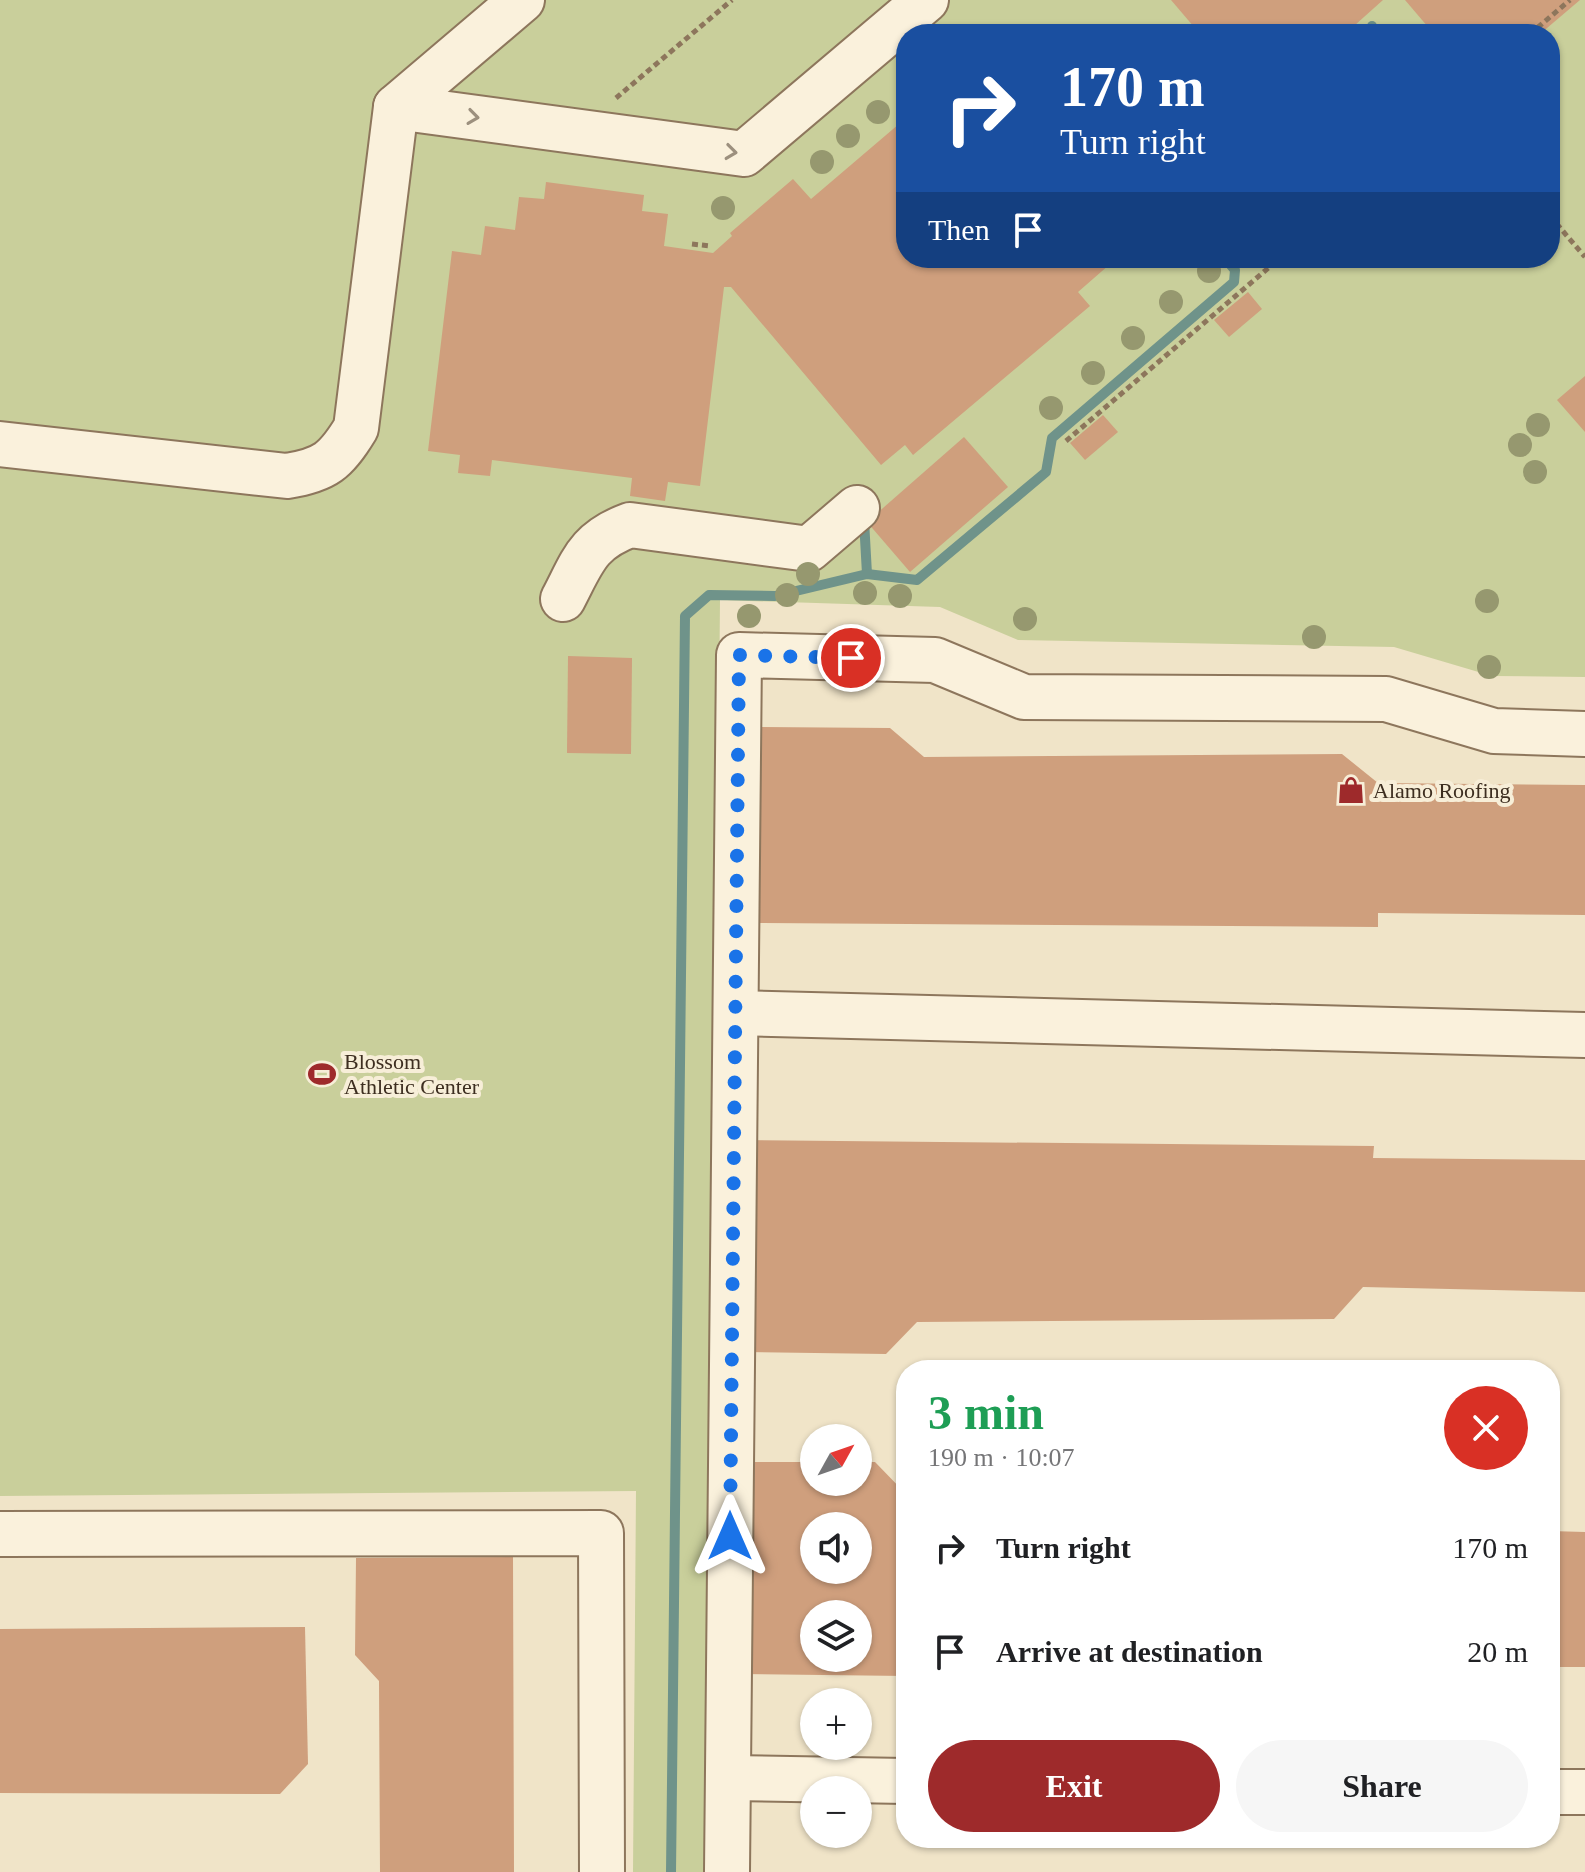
<!DOCTYPE html>
<html lang="en">
<head>
<meta charset="utf-8">
<style>
	body { margin:0; font-family:"Times New Roman",serif; background:#f6f6f6; color:#202124; height:100vh; display:flex; flex-direction:column; font-size:30px; white-space:nowrap }
	* { box-sizing:border-box; margin:0 }
	p { font-size:26px; color:#757577 }
	.icon { flex:none; width:44px; height:44px; fill:none; stroke:currentColor; stroke-width:2; stroke-linecap:round; stroke-linejoin:round }
	.map { position:relative; flex:1; overflow:hidden }
	.sheet { position:absolute; left:896px; top:1360px; width:664px; height:488px; display:flex; flex-direction:column; background:#fff; border-radius:32px; box-shadow:0 2px 6px #0004 }
	.sheet>* { flex:none }
	.guide { position:absolute; left:896px; top:24px; width:664px; height:244px; border-radius:32px; box-shadow:0 2px 6px #0004; background:#1a4fa0; color:#fff; overflow:hidden }
	.needle { width:52px; rotate:50deg }
	.fabs { position:absolute; left:800px; top:1424px; display:grid; gap:16px }
	.fabs a { display:grid; place-items:center; width:72px; height:72px; border-radius:50%; background:#fff; box-shadow:0 2px 6px #0004; font-size:40px }
	.pin { position:absolute; display:grid; place-items:center; width:68px; height:68px; color:#fff; margin:-34px; border:4px solid #fff; border-radius:50%; box-shadow:0 2px 8px #0007 }
	.me { position:absolute; width:88px; margin:-44px; rotate:0deg; stroke-linejoin:round; filter:drop-shadow(0 0 6px #0008) }
	.turn { display:flex; align-items:center; gap:28px; height:168px; padding:0 32px; font-size:36px }
	.turn .icon { width:104px; height:104px; stroke-width:2.5 }
	.turn b { display:block; font-size:56px; line-height:68px }
	.then { display:flex; align-items:center; height:76px; padding:0 32px; background:#0003; gap:16px; font-size:30px }
	.round { display:grid; place-items:center; flex:none; width:84px; height:84px; border-radius:42px; background:#f6f6f6 }
	.head { display:flex; align-items:center; justify-content:space-between; height:136px; padding:0 32px }
	h1 { font-size:48px; font-weight:700; line-height:60px; color:#1e9e55 }
	.cta { display:flex; gap:16px; margin-top:auto; padding:16px 32px }
	.cta a { flex:1; height:92px; border-radius:48px; background:#9e2a2b; color:#fff; font-size:32px; font-weight:700; line-height:92px; text-align:center }
	.cta a+a { background:#f6f6f6; color:#202124 }
	ul { padding:0; list-style:none }
	li { display:flex; align-items:center; gap:24px; height:104px; padding:0 32px }
	li div { flex:1 }
	li b { display:block; font-size:30px }
	li em { font-style:normal }
	.map>svg:first-child { display:block }
</style>
</head>
<body>
<div class="map">
<svg width="1585" height="1872" viewBox="0 0 1585 1872">
	<rect width="100%" height="100%" fill="#f0e4c8"/>
	<!-- green -->
	<path fill="#c9cf9b" fill-rule="evenodd" d="M0,0H1585V677L1492,676L1394,647L1018,640L940,607L720,600L708,1872H633L636,1491L0,1496ZM906,34H1550V258H906Z"/>
	<g fill="none" stroke-linecap="round" stroke-linejoin="round">
		<!-- stream -->
		<g stroke="#6f938a" stroke-width="10">
			<polyline points="1372,34 1372,26"/>
			<polyline points="864,520 867,574"/>
			<polyline points="671,1872 685,616 709,595 775,596 867,574 917,580 1046,472 1052,438 1234,282 1235,270 1225,258"/>
		</g>
	</g>
	<!-- building -->
	<g fill="#cf9f7d" fill-rule="evenodd">
		<polygon points="1171,0 1383,0 1345,34 1200,34"/>
		<polygon points="1405,0 1580,0 1540,34 1434,34"/>
		<polygon points="906,118 906,258 1117,258 1078,292 1090,306 913,455 905,445 881,465 731,287 724,287 700,486 668,482 665,501 630,496 632,478 492,460 490,476 458,473 460,455 428,451 452,251 481,255 485,226 515,230 519,197 544,199 546,182 644,195 642,211 668,214 664,246 713,253 732,236 730,233 793,179 811,199"/>
		<polygon points="1248,292 1262,309 1229,337 1214,320"/>
		<polygon points="1585,376 1585,432 1557,400"/>
		<polygon points="1103,415 1118,432 1085,460 1070,443"/>
		<polygon points="964,437 1008,487 910,572 867,522"/>
		<polygon points="568,656 632,658 631,754 567,753"/>
		<polygon points="749,727 890,728 924,757 1342,754 1378,783 1585,785 1585,915 1378,913 1378,927 749,923"/>
		<polygon points="741,1140 1374,1146 1373,1158 1585,1160 1585,1292 1363,1287 1334,1319 917,1322 886,1354 739,1352"/>
		<path d="M740,1462H814V1482H858V1462H875L906,1494V1676L739,1674ZM814,1526H858V1570H814ZM814,1614H858V1658H814Z"/>
		<polygon points="1550,1531 1585,1532 1585,1667 1550,1667"/>
		<polygon points="513,1557 514,1872 380,1872 379,1681 355,1655 356,1558"/>
		<polygon points="305,1627 308,1764 280,1794 0,1793 0,1629"/>
	</g>
	<g fill="none" stroke-linecap="round" stroke-linejoin="round">
		<!-- minor casing -->
		<g stroke="#8d765c" stroke-width="48">
			<g id="minor">
				<polyline points="396,107 744,154 926,0"/>
				<path d="M0,444L287,476C325,470 336,461 356,428L396,107L522,0"/>
				<path d="M563,599C583,561 587,541 630,525L809,549L857,508"/>
				<polyline points="736,1013 1585,1035"/>
				<polyline points="0,1534 601,1533 602,1872"/>
				<polyline points="728,1778 906,1781"/>
				<polyline points="1550,1792 1585,1792"/>
				<polyline points="727,1872 739,655 935,660 1024,697 1386,699 1494,731 1585,734"/>
			</g>
		</g>
		<!-- path -->
		<g stroke="#8d765c" stroke-width="5" stroke-dasharray="6 4" stroke-linecap="butt">
			<polyline points="1530,34 1570,0"/>
			<polyline points="616,98 732,0"/>
			<polyline points="1550,216 1585,257"/>
			<polyline points="692,244 710,246"/>
			<polyline points="1066,441 1280,258"/>
		</g>
		<!-- minor -->
		<use href="#minor" stroke="#faf1dc" stroke-width="44"/>
	</g>
	<!-- trees -->
	<g fill="#96986f">
		<circle cx="878" cy="112" r="12"/>
		<circle cx="848" cy="136" r="12"/>
		<circle cx="822" cy="162" r="12"/>
		<circle cx="723" cy="208" r="12"/>
		<circle cx="1209" cy="271" r="12"/>
		<circle cx="1171" cy="302" r="12"/>
		<circle cx="1133" cy="338" r="12"/>
		<circle cx="1093" cy="373" r="12"/>
		<circle cx="1051" cy="408" r="12"/>
		<circle cx="1538" cy="425" r="12"/>
		<circle cx="1520" cy="445" r="12"/>
		<circle cx="1535" cy="472" r="12"/>
		<circle cx="808" cy="574" r="12"/>
		<circle cx="865" cy="593" r="12"/>
		<circle cx="787" cy="595" r="12"/>
		<circle cx="900" cy="596" r="12"/>
		<circle cx="1487" cy="601" r="12"/>
		<circle cx="749" cy="616" r="12"/>
		<circle cx="1025" cy="619" r="12"/>
		<circle cx="1314" cy="637" r="12"/>
		<circle cx="1489" cy="667" r="12"/>
	</g>
	<!-- one-way arrows -->
	<defs><path id="oneway-chevron" d="M-2-3.5L2.5 0L-2 3.5" fill="none" stroke-width="1.6" stroke-linecap="round" stroke-linejoin="round" transform="scale(2)"/></defs>
	<g stroke="#9c907e">
		<use href="#oneway-chevron" transform="translate(473 117) rotate(8)"/>
		<use href="#oneway-chevron" transform="translate(731 152) rotate(7)"/>
	</g>
	<g fill="none" stroke-linecap="round" stroke-linejoin="round">
		<!-- route -->
		<polyline stroke="#1a73e8" stroke-width="14" stroke-dasharray="0 25.2" points="730,1536 739,655 851,658"/>
	</g>
	<!-- icons -->
	<defs>
		<g id="shop-bare" transform="scale(2.16)"><path d="M-5-2.5h2.3a2.7 3.5 0 0 1 5.4 0H5L5.5 6h-11ZM-1.5-2.5h3a1.5 2.3 0 0 0-3 0Z" fill="#9e2a2b" stroke="#f7eed8" stroke-width="2.5" paint-order="stroke"/></g>
		<g id="stadium-bare" transform="scale(2.16)"><path d="M0-5a6.5 5 0 1 0 0 10a6.5 5 0 1 0 0-10ZM-3.5-1.8h7v3.6h-7Z" fill="#9e2a2b" stroke="#f7eed8" stroke-width="2.5" paint-order="stroke"/></g>
	</defs>
	<g fill-rule="evenodd">
		<use href="#shop-bare" x="1351" y="790"/>
		<use href="#stadium-bare" x="322" y="1074"/>
	</g>
	<g text-anchor="middle" stroke-width="8" stroke-linejoin="round" paint-order="stroke">
		<!-- poi labels -->
		<g font-size="22" fill="#3d2e20" stroke="#f7eed8" text-anchor="start">
			<text x="1373" y="798">Alamo Roofing</text>
			<text x="344" y="1069">Blossom<tspan x="344" dy="25">Athletic Center</tspan></text>
		</g>
	</g>
</svg>
<div class="fabs">
<a><svg class="needle" viewBox="-14 -14 28 28"><path d="M0-13l5 13h-10z" fill="#e53935"/><path d="M0 13l5-13h-10z" fill="#757577"/></svg></a>
<a><svg class="icon" aria-label="sound" viewBox="0 0 24 24"><path d="M4 9h4l5-4v14l-5-4H4zM17 9q2 3 0 6"/></svg></a>
<a><svg class="icon" aria-label="layers" viewBox="0 0 24 24"><path d="M12 4l9 5-9 5-9-5zM3 14l9 5 9-5"/></svg></a>
<a>+</a>
<a>−</a>
</div>
<div class="pin" style="left:851px;top:658px;background:#d93025"><svg class="icon" aria-label="arrive" viewBox="0 0 24 24"><path d="M6 21V4h12l-3 4 3 4H6"/></svg></div>
<svg class="me" style="left:730px;top:1536px" viewBox="-20 -20 40 40"><path d="M0-17L14 15 0 8-14 15z" fill="#1a73e8" stroke="#fff" stroke-width="4"/></svg>
<div class="guide">
<div class="turn"><svg class="icon" aria-label="right" viewBox="0 0 24 24"><path d="M7 20v-9h11M14 6l5 5-5 5"/></svg><div><b>170 m</b>Turn right</div></div>
<div class="then">Then<svg class="icon" aria-label="arrive" viewBox="0 0 24 24"><path d="M6 21V4h12l-3 4 3 4H6"/></svg></div>
</div>
<section class="sheet">
<div class="head"><div><h1>3 min</h1><p>190 m · 10:07</p></div><a class="round" style="background:#d93025;color:#fff"><svg class="icon" aria-label="close" viewBox="0 0 24 24"><path d="M6 6l12 12M18 6L6 18"/></svg></a></div>
<ul>
<li><svg class="icon" aria-label="right" viewBox="0 0 24 24"><path d="M7 20v-9h11M14 6l5 5-5 5"/></svg><div><b>Turn right</b></div><em>170 m</em></li>
<li><svg class="icon" aria-label="arrive" viewBox="0 0 24 24"><path d="M6 21V4h12l-3 4 3 4H6"/></svg><div><b>Arrive at destination</b></div><em>20 m</em></li>
</ul>
<div class="cta"><a>Exit</a><a>Share</a></div>
</section>
</div>
</body>
</html>
